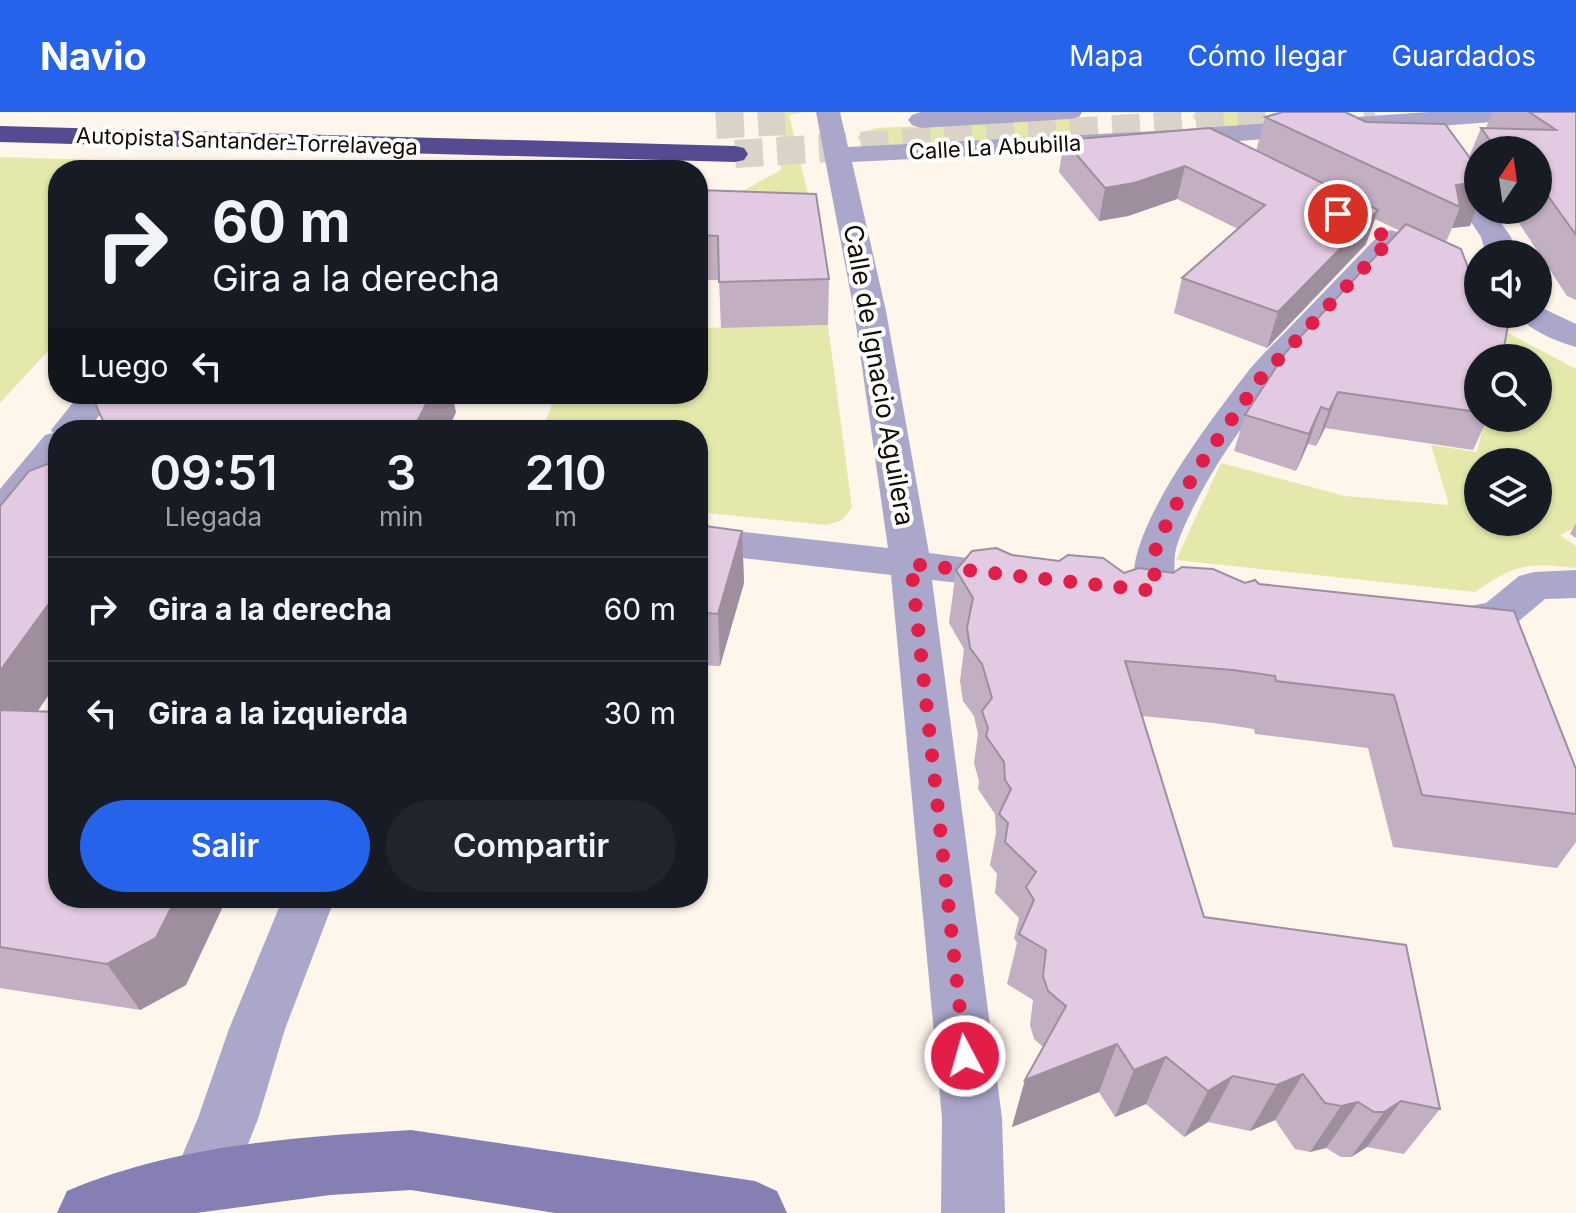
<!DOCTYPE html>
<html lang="es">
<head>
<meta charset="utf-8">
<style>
	body { margin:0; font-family:Inter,sans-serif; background:#20242c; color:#f1f3f6; height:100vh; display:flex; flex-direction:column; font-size:30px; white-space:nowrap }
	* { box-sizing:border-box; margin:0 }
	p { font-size:26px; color:#9ea1a6 }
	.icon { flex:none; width:44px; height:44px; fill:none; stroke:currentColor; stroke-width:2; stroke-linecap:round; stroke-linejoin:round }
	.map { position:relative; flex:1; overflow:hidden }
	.sheet { position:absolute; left:48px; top:308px; width:660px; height:488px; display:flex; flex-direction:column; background:#171b24; border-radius:32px; box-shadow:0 2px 6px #0004 }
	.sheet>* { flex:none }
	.guide { position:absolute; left:48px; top:48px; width:660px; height:244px; border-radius:32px; box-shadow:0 2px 6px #0004; background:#171b24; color:#f1f3f6; overflow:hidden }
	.needle { width:52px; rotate:13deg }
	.controls { position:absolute; left:1464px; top:24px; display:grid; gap:16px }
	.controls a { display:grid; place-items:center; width:88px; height:88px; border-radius:50%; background:#171b24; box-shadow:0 2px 6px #0004; font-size:40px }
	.pin { position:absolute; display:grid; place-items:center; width:68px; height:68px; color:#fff; margin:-34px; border:4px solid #fff; border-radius:50%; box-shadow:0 2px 8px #0007 }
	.me { position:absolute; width:88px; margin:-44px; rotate:354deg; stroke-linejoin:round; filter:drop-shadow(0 0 6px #0008) }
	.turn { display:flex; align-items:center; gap:28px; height:168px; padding:0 32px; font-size:36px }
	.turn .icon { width:104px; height:104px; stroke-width:2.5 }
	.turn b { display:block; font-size:56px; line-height:68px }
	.then { display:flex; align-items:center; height:76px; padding:0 32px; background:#0003; gap:16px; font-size:30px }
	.eta { display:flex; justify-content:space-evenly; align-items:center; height:136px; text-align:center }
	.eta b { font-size:48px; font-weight:600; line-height:56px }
	.button { display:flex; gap:16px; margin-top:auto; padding:16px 32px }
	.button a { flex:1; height:92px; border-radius:48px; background:#2563eb; color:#fff; font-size:32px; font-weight:600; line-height:92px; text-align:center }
	.button a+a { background:#20242c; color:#f1f3f6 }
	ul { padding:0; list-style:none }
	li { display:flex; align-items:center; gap:24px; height:104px; padding:0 32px; border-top:2px solid #363941 }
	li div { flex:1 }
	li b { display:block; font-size:30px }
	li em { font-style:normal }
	header { display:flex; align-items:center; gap:48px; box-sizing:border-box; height:112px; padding:0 40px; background:#2563eb; color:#fff }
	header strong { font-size:38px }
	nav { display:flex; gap:44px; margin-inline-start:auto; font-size:28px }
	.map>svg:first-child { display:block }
</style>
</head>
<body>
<header>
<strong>Navio</strong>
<nav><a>Mapa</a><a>Cómo llegar</a><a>Guardados</a></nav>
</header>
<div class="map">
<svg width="1576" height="1101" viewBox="0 0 1576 1101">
	<rect width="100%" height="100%" fill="#fef5eb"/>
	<!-- green -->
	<g fill="#e4e9ab" fill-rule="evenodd">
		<polygon points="778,0 804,0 789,3 808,82 724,89 781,58"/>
		<path d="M1196,0H1239L1252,14C1233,15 1206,21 1192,5Z"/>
		<polygon points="1069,7 1105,25 866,34 857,26 862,20 876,16"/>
		<polygon points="0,45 221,52 215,58 58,58 58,228 0,291"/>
		<polygon points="828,213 852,396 842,408 827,413 698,400 698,318 542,318 556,282 698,282 698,216"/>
		<path d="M1504,219L1576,257V415L1560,423L1576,434V456C1528,450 1514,453 1475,480L1176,448L1221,351L1345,384L1449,393L1431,333L1477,340L1485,306H1538V246H1498ZM1478,350H1538V410H1478Z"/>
	</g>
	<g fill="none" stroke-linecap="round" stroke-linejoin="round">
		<!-- motorway-tunnel -->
		<g stroke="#dbd2c8" stroke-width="28" stroke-dasharray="28 14" stroke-linecap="butt">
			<polyline points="716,13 785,9"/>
			<polyline points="735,42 1375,0"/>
		</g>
		<!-- minor -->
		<g fill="#aaa7cb" fill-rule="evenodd">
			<polygon points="816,0 840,0 848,35 1157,19 1429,0 1546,0 1543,5 1534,7 1157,35 852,50 886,199 929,441 1030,454 1036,464 1030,474 1016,477 932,468 1002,1006 1005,1101 941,1101 942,1006 891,463 698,441 698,415 888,436 854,199"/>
			<polygon points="921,0 1082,0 1079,5 1070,7 921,16 912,13 908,8 912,3"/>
			<polygon points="1442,38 1451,40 1478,78 1478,98 1492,98 1511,125 1516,142 1486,142 1481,125 1429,46 1433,40"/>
			<path d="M1391,118L1401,121L1406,127L1401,133C1325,217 1240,298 1190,402C1185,413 1177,429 1175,442C1173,459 1178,474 1169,489L1154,493L1139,489C1108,438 1214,304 1246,262C1260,244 1277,229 1292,213C1322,182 1351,152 1381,121Z"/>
			<path d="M1538,194L1576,212V235C1558,230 1528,218 1517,202H1538Z"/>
			<polygon points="80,282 116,282 88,318 58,318 58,355 14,411 0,414 0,377 45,323 53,321 51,318"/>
			<polygon points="1576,458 1576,486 1545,487 1513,514 1498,518 1446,526 1431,521 1425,511 1431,501 1486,491 1519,464 1534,460"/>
			<polygon points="283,786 335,786 285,917 258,1007 225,1090 203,1099 181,1090 172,1068 198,1006 229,917"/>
		</g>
		<!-- secondary -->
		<path fill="#857fb4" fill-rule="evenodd" d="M411,1018L755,1069L777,1079L787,1101H555L411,1078L330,1083L196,1101H57L67,1079C176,1033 294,1025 411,1018Z"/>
		<!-- motorway -->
		<polygon fill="#564a93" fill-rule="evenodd" points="0,14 735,34 744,36 748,42 744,48 735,50 0,30"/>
	</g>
	<!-- wall -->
	<g fill="#c2afc2">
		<polygon points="1492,0 1576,0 1576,188 1567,184 1517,108 1504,109 1496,98 1538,98 1538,38 1478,38 1478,92 1470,114 1452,116 1446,130 1478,246 1478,306 1488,306 1473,338 1325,316 1316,334 1308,332 1296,359 1234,339 1245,303 1400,119 1375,107 1366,132 1267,236 1174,201 1182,166 1238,117 1177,87 1128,104 1099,109 1059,60 1064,28 1256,39 1265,5 1366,10 1469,45 1481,16 1486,16"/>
		<polygon points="698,78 829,167 828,213 721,216 719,168 698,168"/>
		<polygon points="456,300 448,318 107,318"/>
		<polygon points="58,348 58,569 37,600 186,873 140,898 0,876 0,394"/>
		<polygon points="1576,411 1576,426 1570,422"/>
		<polygon points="698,413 742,419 744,471 720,554 698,553"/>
		<polygon points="1012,443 1124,461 1259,472 1576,657 1576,730 1557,756 1393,735 1368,636 1255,622 1254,617 1214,611 1142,604 1204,805 1440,997 1404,1042 1367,1035 1351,1045 1341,1045 1326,1036 1310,1040 1295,1037 1275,1008 1250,1019 1208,1010 1184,1025 1146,992 1115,1005 1099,980 1012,1015 1025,968 1043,935 1034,927 1030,913 1033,888 1007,872 1017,831 1014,826 1019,806 995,781 997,762 990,753 996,721 995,702 978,677 979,669 974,651 978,622 974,604 963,589 960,569 964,537 949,511 956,458"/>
	</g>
	<!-- shaded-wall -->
	<g fill="#9e8e9e">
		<polygon points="1185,54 1177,87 1128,104 1099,109 1105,76"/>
		<polygon points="1478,70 1478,92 1470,114 1452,116 1460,95 1456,73"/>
		<polygon points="1378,98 1366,132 1267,236 1278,200"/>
		<polygon points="1509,98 1522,98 1517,108 1504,109"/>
		<polygon points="1338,280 1325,316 1316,334 1329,298"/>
		<polygon points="431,282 452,282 456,300 448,318 413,318"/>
		<polygon points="1321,295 1308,332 1296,359 1309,322"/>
		<polygon points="742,419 744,471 720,554 718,502"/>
		<polygon points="58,479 58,569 6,646 0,638 0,559"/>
		<polygon points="176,786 227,786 186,873 140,898 107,852"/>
		<polygon points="1117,932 1099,980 1012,1015 1025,968"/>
		<polygon points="1166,945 1146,992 1115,1005 1134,958"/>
		<polygon points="1303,962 1275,1008 1250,1019 1277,973"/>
		<polygon points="1233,964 1208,1010 1184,1025 1208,979"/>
		<polygon points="1401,989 1367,1035 1351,1045 1384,1000"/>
		<polygon points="1358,990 1326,1036 1310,1040 1341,994"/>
	</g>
	<!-- building -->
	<g fill="#e2cbe2" stroke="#9e8e9e" stroke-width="2">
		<polygon points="1283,0 1345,0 1366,10 1445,12 1478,57 1478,70 1456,73 1460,95 1265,5"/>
		<polygon points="1529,0 1576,0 1576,123 1538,70 1538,38 1497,38 1481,16 1556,18"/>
		<polygon points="1210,16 1378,98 1278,200 1182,166 1265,93 1185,54 1134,71 1105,76 1064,28"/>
		<polygon points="698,78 816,82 829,167 719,170 718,124 698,123"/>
		<polygon points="1406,112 1461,137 1478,182 1478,202 1510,202 1502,246 1478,246 1478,300 1338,280 1329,298 1321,295 1309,322 1245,303 1286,240"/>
		<polygon points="91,282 431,282 413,318 364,318 285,310 293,318 107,318"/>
		<polygon points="58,348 58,479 0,559 0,394 29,359"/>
		<polygon points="698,413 742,419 718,502 698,500"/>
		<polygon points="996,436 1012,443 1059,449 1068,443 1103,446 1124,461 1139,456 1173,461 1182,455 1213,457 1245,471 1255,468 1259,472 1514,499 1576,657 1576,702 1422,683 1394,583 1276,569 1275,564 1233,558 1125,549 1204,805 1406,833 1440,997 1401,989 1384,1000 1374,1000 1358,990 1341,994 1325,991 1303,962 1277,973 1233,964 1208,979 1166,945 1134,958 1117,932 1025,968 1066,894 1048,879 1043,864 1046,838 1019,822 1034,788 1026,775 1036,760 1005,730 1008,711 999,702 1011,677 1005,668 1004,650 986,624 988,616 982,599 992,586 982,552 970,536 967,516 973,486 956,458 972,439"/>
		<polygon points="0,598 58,600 58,786 176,786 156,826 107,852 0,835"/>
	</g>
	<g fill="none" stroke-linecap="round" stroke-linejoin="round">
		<!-- route -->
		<polyline stroke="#e11d48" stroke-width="14" stroke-dasharray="0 25.2" points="965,944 911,452 1154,479 1155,439 1171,401 1204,347 1260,267 1391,127 1338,102"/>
	</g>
	<g text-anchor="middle" stroke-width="8" stroke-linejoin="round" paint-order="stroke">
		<!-- far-street labels -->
		<g font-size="22" fill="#130c05" stroke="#fff">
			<text transform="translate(247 29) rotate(2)" y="8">Autopista Santander-Torrelavega</text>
			<text transform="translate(995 35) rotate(-3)" y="8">Calle La Abubilla</text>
		</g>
		<!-- street labels -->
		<g font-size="26" fill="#130c05" stroke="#fff">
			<text transform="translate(879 263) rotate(80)" y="9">Calle de Ignacio Aguilera</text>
		</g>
	</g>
</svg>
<div class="controls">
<a><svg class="needle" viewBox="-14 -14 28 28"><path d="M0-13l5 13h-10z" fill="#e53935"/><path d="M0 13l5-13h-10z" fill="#9ea1a6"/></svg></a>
<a><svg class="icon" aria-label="sound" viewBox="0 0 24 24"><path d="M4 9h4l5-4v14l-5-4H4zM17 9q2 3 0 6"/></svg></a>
<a><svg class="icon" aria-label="search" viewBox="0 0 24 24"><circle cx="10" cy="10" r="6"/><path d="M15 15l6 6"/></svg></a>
<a><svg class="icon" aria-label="layers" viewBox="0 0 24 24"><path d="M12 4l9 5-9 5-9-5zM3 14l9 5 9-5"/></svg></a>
</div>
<div class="pin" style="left:1338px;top:102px;background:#d93025"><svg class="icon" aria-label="arrive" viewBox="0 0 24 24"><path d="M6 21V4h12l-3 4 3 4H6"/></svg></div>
<svg class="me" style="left:965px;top:944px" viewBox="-20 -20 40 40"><circle r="17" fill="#e11d48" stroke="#fff" stroke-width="3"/><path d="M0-11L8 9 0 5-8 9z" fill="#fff"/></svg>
<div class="guide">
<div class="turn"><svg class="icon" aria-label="right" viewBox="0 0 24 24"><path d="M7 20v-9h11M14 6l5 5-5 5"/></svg><div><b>60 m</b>Gira a la derecha</div></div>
<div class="then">Luego<svg class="icon" aria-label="left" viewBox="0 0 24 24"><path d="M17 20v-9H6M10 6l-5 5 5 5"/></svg></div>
</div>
<section class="sheet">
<div class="eta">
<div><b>09:51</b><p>Llegada</p></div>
<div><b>3</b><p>min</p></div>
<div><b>210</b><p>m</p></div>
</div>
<ul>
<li><svg class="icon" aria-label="right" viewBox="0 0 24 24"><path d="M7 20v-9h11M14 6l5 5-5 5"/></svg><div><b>Gira a la derecha</b></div><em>60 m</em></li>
<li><svg class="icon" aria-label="left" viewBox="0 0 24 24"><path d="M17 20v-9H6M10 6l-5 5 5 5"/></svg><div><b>Gira a la izquierda</b></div><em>30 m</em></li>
</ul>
<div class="button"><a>Salir</a><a>Compartir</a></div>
</section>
</div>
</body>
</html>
